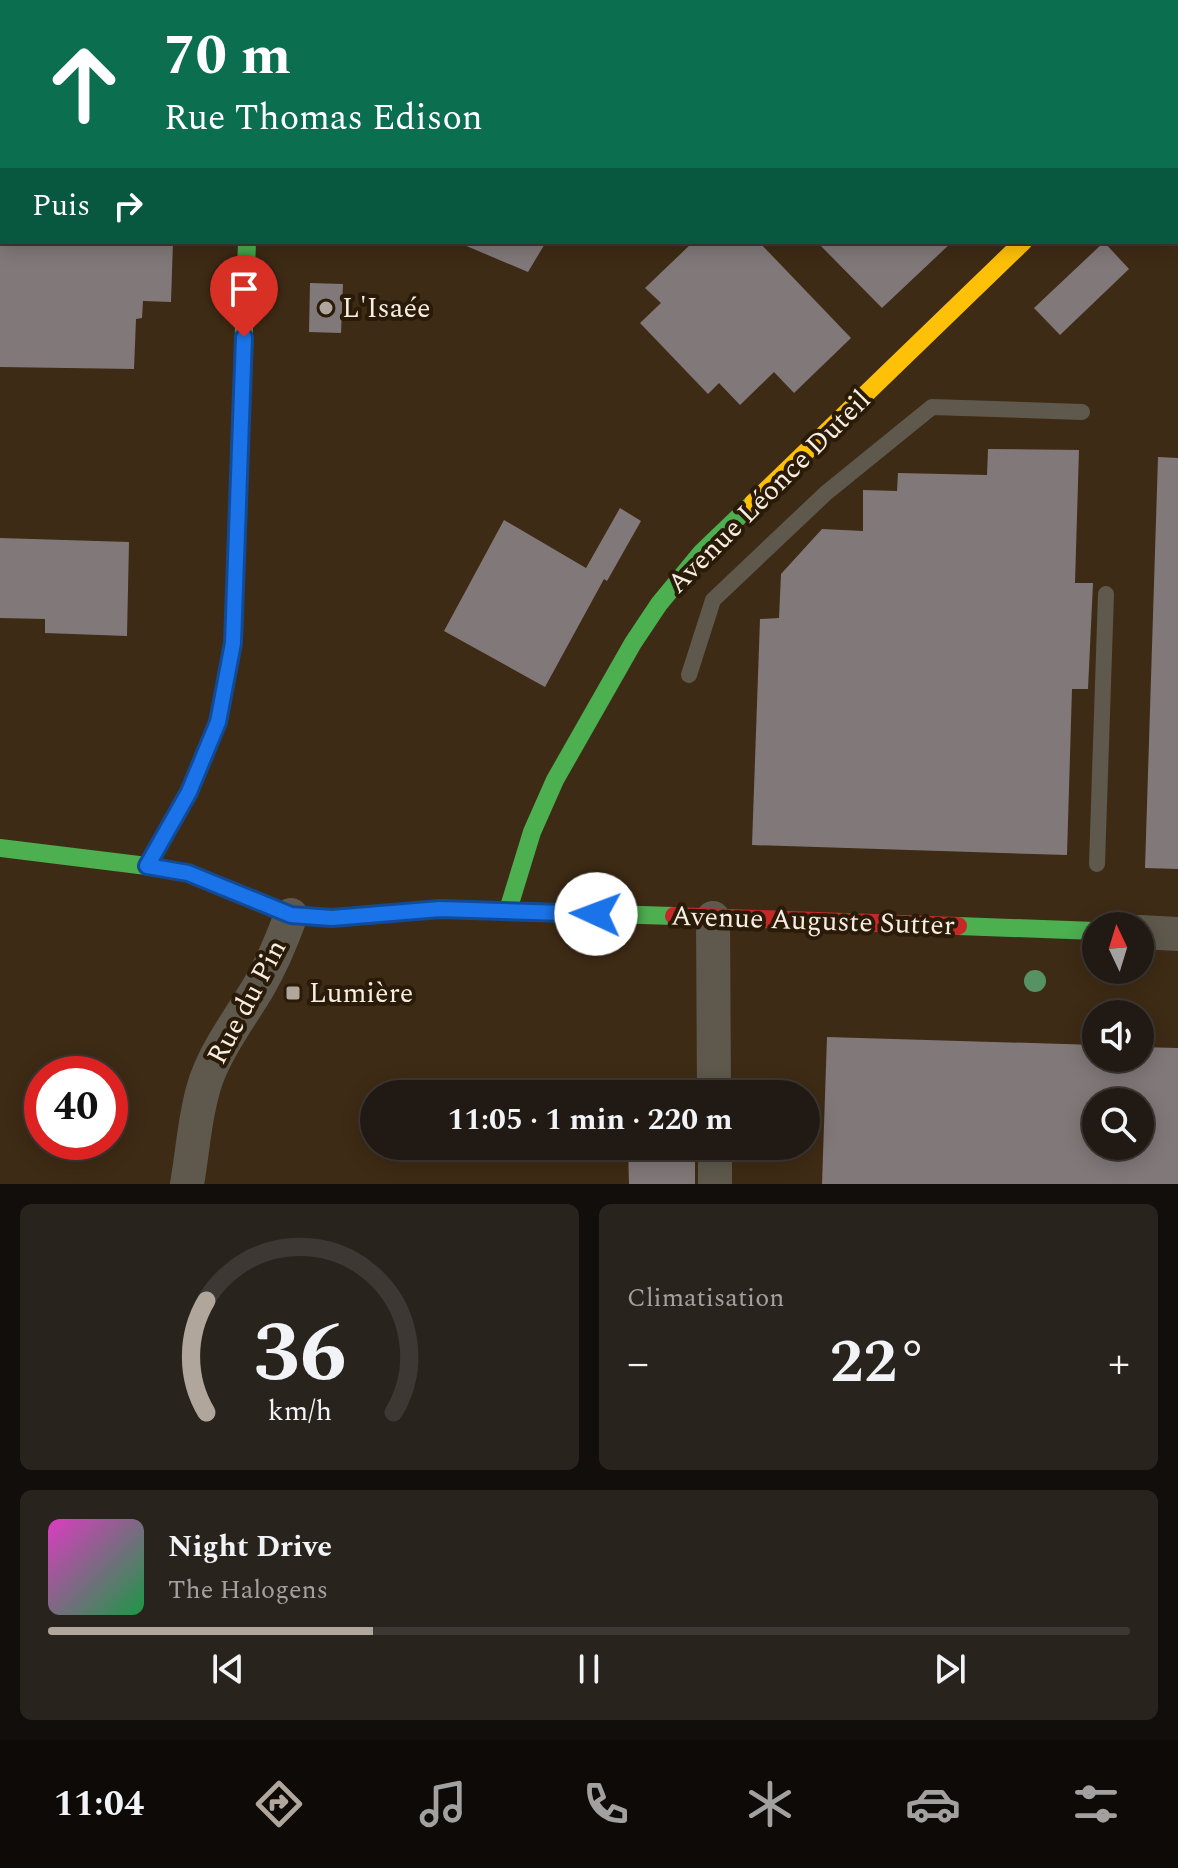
<!DOCTYPE html>
<html lang="fr">
<head>
<meta charset="utf-8">
<style>
  body { margin:0; font-family:Spectral,serif; background:#29231d; color:#f1f3f6; height:100vh; display:flex; flex-direction:column; font-size:30px; white-space:nowrap }
  * { box-sizing:border-box; margin:0 }
  p { font-size:26px; color:#a2a1a0 }
  .icon { flex:none; width:44px; height:44px; fill:none; stroke:currentColor; stroke-width:2; stroke-linecap:round; stroke-linejoin:round }
  .map { position:relative; height:1184px; overflow:hidden }
  .details { display:flex; flex-direction:column; gap:20px; padding:20px; background:#120e0b; flex:1 }
  .details>* { flex:none }
  .guide { position:absolute; left:0px; top:0px; width:1178px; height:244px; box-shadow:0 4px 20px #0003,0 0 0 2px #3e3834; background:#0b6e4f; color:#fff; overflow:hidden }
  .needle { width:52px; rotate:356deg }
  .fabs { position:absolute; left:1082px; top:912px; display:grid; gap:16px }
  .fabs a { display:grid; place-items:center; width:72px; height:72px; border-radius:50%; background:#211a14; box-shadow:0 4px 20px #0003,0 0 0 2px #3e3834; font-size:40px }
  .speed { position:absolute; left:24px; top:1056px; display:flex; gap:16px; font-size:40px; font-weight:700; text-align:center }
  .speed>* { display:grid; place-content:center; width:104px; height:104px; border-radius:50%; background:#211a14; box-shadow:0 4px 20px #0003,0 0 0 2px #3e3834; line-height:1 }
  .speed .limit { border:12px solid #d22; background:#fff; color:#111 }
  .pin { position:absolute; display:grid; place-items:center; width:68px; height:68px; color:#fff; margin:-82px -34px; border-radius:50% 50% 50% 0; rotate:-45deg; box-shadow:0 0 8px #0007 }
  .pin .icon { rotate:45deg }
  .me { position:absolute; width:88px; margin:-44px; rotate:272deg; stroke-linejoin:round; filter:drop-shadow(0 0 6px #0008) }
  .turn { display:flex; align-items:center; gap:28px; height:168px; padding:0 32px; font-size:36px }
  .turn .icon { width:104px; height:104px; stroke-width:2.5 }
  .turn b { display:block; font-size:56px; line-height:68px }
  .then { display:flex; align-items:center; height:76px; padding:0 32px; background:#0003; gap:16px; font-size:30px }
  .big { font-size:60px; font-weight:700; line-height:1.1 }
  .details .widget { flex:1; display:flex; flex-direction:column; justify-content:center; gap:12px; min-width:0; padding:0 28px; border-radius:12px; background:#29231d }
  .details .dial { align-items:center; gap:0 }
  .dial svg { height:208px; overflow:visible; fill:none; stroke:#3e3834; stroke-width:7; stroke-linecap:round; text-anchor:middle }
  .dial text { fill:#f1f3f6; stroke:none }
  .song { display:flex; align-items:center; gap:24px }
  .cover { width:96px; height:96px; border-radius:12px; background:linear-gradient(135deg,hsl(310 70% 55%),hsl(140 70% 35%)) }
  .played { height:8px; border-radius:4px; background:linear-gradient(90deg,#b1a69c 30%,#3e3834 30%) }
  .keys { display:flex; justify-content:space-around; direction:ltr }
  .heat { display:flex; justify-content:space-between; align-items:center; font-size:44px; direction:ltr }
  .details .tiles { flex:1; display:grid; gap:20px; grid-template-columns:1fr 1fr }
  .widget:last-child { grid-column:span 2 }
  .trip { position:absolute; left:360px; top:1080px; width:460px; height:80px; border-radius:40px; background:#211a14; box-shadow:0 4px 20px #0003,0 0 0 2px #3e3834; font-weight:700; line-height:80px; text-align:center }
  .tabs { display:flex; height:128px; justify-content:space-around; align-items:center; background:#0d0a08; color:#a2a1a0 }
  .tabs .icon { width:56px; height:56px }
  .tabs .on { color:#b1a69c }
  .tabs b { font-size:36px; color:#f1f3f6 }
  .map>svg:first-child { display:block }
  .built { fill:#3e2b15; fill-rule:evenodd }
  .building { fill:#807879; fill-rule:evenodd }
  .lines { fill:none; stroke-linecap:round; stroke-linejoin:round }
  .lane { stroke:#5e594c; stroke-width:16 }
  .street { stroke:#5e594c; stroke-width:34 }
  .fast { stroke:#4caf50; stroke-width:18 }
  .slow { stroke:#ffc107; stroke-width:18 }
  .jam { stroke:#c62828; stroke-width:18 }
  .tree { fill:#569263 }
  .route-casing { stroke:#114b97; stroke-width:20 }
  .route { stroke:#1a73e8; stroke-width:14 }
  .poi-dot { fill:#b1a69c; stroke:#2a1b09; stroke-width:3 }
  .labels { text-anchor:middle; dominant-baseline:central; stroke-width:8; stroke-linejoin:round; paint-order:stroke }
  .poi-label { font-size:28px; fill:#f8ede2; stroke:#2a1b09; text-anchor:start }
  .street-label { font-size:28px; fill:#f8ede2; stroke:#2a1b09 }
</style>
</head>
<body>
<div class="map">
<svg width="1178" height="1184" viewBox="0 0 1178 1184">
  <rect width="100%" height="100%" fill="#2c231a"/>
  <path class="built" d="M0,0h1178v1184h-1178zM2,2h1174v240h-1174zM1096,926h44v44h-44zM1096,1014h44v44h-44zM42,1074h68v68h-68zM374,1094h432v52h-432zM1096,1102h44v44h-44z"/>
  <path class="building" d="M112,242h61l-2,60 -28,-1 -1,17 -6,1 -2,50 -134,-2v-124l112,3z
    M457,242h89l-18,30z
    M693,242h66l92,96 -57,55 -20,-21 -34,33 -21,-22 -11,11 -68,-71 21,-20 -16,-15z
    M817,242h135l-70,66z
    M1104,242l25,27 -69,66 -26,-27z
    M310,283l33,1 -2,49 -32,-1z
    M988,449l91,1 -4,133h18l-5,106h-16l-5,166 -315,-10 8,-226 19,-1 2,-44 41,-45 41,2v-41l34,1 1,-18 89,2z
    M1158,457l20,1v411l-33,-1z
    M620,508l21,13 -34,60 -3,-2 -59,108 -101,-56 60,-111 82,48z
    M0,538l129,4 -2,94 -82,-3v-14l-45,-1z
    M827,1037l269,8v13h44v-11l38,1v136h-356zM1096,1102h44v44h-44z
    M628,1146h67v38h-66z"/>
  <g class="lines">
    <path class="lane" d="M689,675l24,-75 113,-107 106,-86 150,5
      M1097,864l9,-270"/>
    <path class="street" d="M254,2l1,-2
      M1176,98l2,-2
      M713,918l1,176
      M1140,932l38,2
      M715,1146v38
      M187,1184c6,-34 8,-71 19,-104 12,-33 34,-62 52,-92 14,-24 24,-48 33,-73"/>
    <path class="fast" d="M0,848l147,18 41,7 103,42 41,3 108,-9 234,7
      M147,866l42,-74 29,-70 15,-79 14,-401
      M508,910l24,-78 23,-52 78,-137 26,-39 42,-51 52,-50
      M958,926l138,5"/>
    <path class="slow" d="M753,503l270,-261"/>
    <path class="jam" d="M674,916l284,10"/>
  </g>
  <circle class="tree" cx="1035" cy="981" r="11"/>
  <g class="lines">
    <defs>
      <path id="route" d="M244,337l-11,306 -15,79 -29,70 -42,74 41,7 103,42 41,3 108,-9 156,5"/>
    </defs>
    <use href="#route" class="route-casing"/>
    <use href="#route" class="route"/>
  </g>
  <g class="poi-dot">
    <circle cx="326" cy="308" r="8"/>
    <rect x="285" y="985" width="16" height="16" rx="4"/>
  </g>
  <g class="labels">
    <g class="poi-label">
      <text x="342" y="308">L'Isaée</text>
      <text x="309" y="993">Lumière</text>
    </g>
    <g class="street-label">
      <text transform="translate(769 492) rotate(-45)">Avenue Léonce Duteil</text>
      <text transform="translate(813 921) rotate(2)">Avenue Auguste Sutter</text>
      <text transform="translate(247 1002) rotate(-62)">Rue du Pin</text>
    </g>
  </g>
</svg>
<div class="fabs">
<a><svg class="needle" viewBox="-14 -14 28 28"><path d="M0-13l5 13h-10z" fill="#e53935"/><path d="M0 13l5-13h-10z" fill="#a2a1a0"/></svg></a>
<a><svg class="icon" aria-label="sound" viewBox="0 0 24 24"><path d="M4 9h4l5-4v14l-5-4H4zM17 9q2 3 0 6"/></svg></a>
<a><svg class="icon" aria-label="search" viewBox="0 0 24 24"><circle cx="10" cy="10" r="6"/><path d="M15 15l6 6"/></svg></a>
</div>
<div class="speed"><div class="limit">40</div></div>
<div class="pin" style="left:244px;top:337px;background:#d93025"><svg class="icon" aria-label="arrive" viewBox="0 0 24 24"><path d="M6 21V4h12l-3 4 3 4H6"/></svg></div>
<svg class="me" style="left:596px;top:914px" viewBox="-20 -20 40 40"><circle r="19" fill="#fff"/><path d="M0-13L10 11 0 6-10 11z" fill="#1a73e8"/></svg>
<div class="trip">11:05 · 1 min · 220 m</div>
<div class="guide">
<div class="turn"><svg class="icon" aria-label="ahead" viewBox="0 0 24 24"><path d="M12 20V5M6 11l6-6 6 6"/></svg><div><b>70 m</b>Rue Thomas Edison</div></div>
<div class="then">Puis<svg class="icon" aria-label="right" viewBox="0 0 24 24"><path d="M7 20v-9h11M14 6l5 5-5 5"/></svg></div>
</div>
</div>
<section class="details">
<div class="tiles">
<div class="widget dial"><svg viewBox="0 0 100 80">
<path d="M14 69A42 42 0 1 1 86 69"/>
<path d="M14 69A42 42 0 0 1 14 26" stroke="#b1a69c"/>
<text x="50" y="56" font-size="32" font-weight="700">36</text>
<text x="50" y="72" font-size="11">km/h</text>
</svg></div>
<div class="widget"><p>Climatisation</p>
<div class="heat"><a>−</a><b class="big">22°</b><a>+</a></div>
</div>
<div class="widget">
<div class="song"><i class="cover"></i><div><b>Night Drive</b><p>The Halogens</p></div></div>
<div class="played"></div>
<div class="keys"><svg class="icon" aria-label="previous" viewBox="0 0 24 24"><path d="M18 5L8 12l10 7zM5 5v14"/></svg><svg class="icon" aria-label="pause" viewBox="0 0 24 24"><path d="M8 5v14M16 5v14"/></svg><svg class="icon" aria-label="next" viewBox="0 0 24 24"><path d="M6 5l10 7-10 7zM19 5v14"/></svg></div>
</div>
</div>
</section>
<nav class="tabs">
<b>11:04</b>
<svg class="icon on" aria-label="directions" viewBox="0 0 24 24"><path d="M12 3l9 9-9 9-9-9zM9 14v-3h6M13 9l2 2-2 2"/></svg>
<svg class="icon" aria-label="music" viewBox="0 0 24 24"><path d="M9 18V5l10-2v13"/><circle cx="6" cy="18" r="3"/><circle cx="16" cy="16" r="3"/></svg>
<svg class="icon" aria-label="phone" viewBox="0 0 24 24"><path d="M5 4h4l2 5-3 2q2 4 5 5l2-3 5 2v4C11 20 4 13 5 4z"/></svg>
<svg class="icon" aria-label="climate" viewBox="0 0 24 24"><path d="M12 3v18M4 7l16 10M4 17L20 7"/></svg>
<svg class="icon" aria-label="car" viewBox="0 0 24 24"><path d="M5 17H2v-5l4-1 3-4h7l3 4 3 1v5h-3M9 17h6M6 11h13"/><circle cx="7" cy="17" r="2"/><circle cx="17" cy="17" r="2"/></svg>
<svg class="icon" aria-label="filters" viewBox="0 0 24 24"><path d="M4 7h16M4 17h16"/><circle cx="9" cy="7" r="2"/><circle cx="15" cy="17" r="2"/></svg>
</nav>
</body>
</html>
